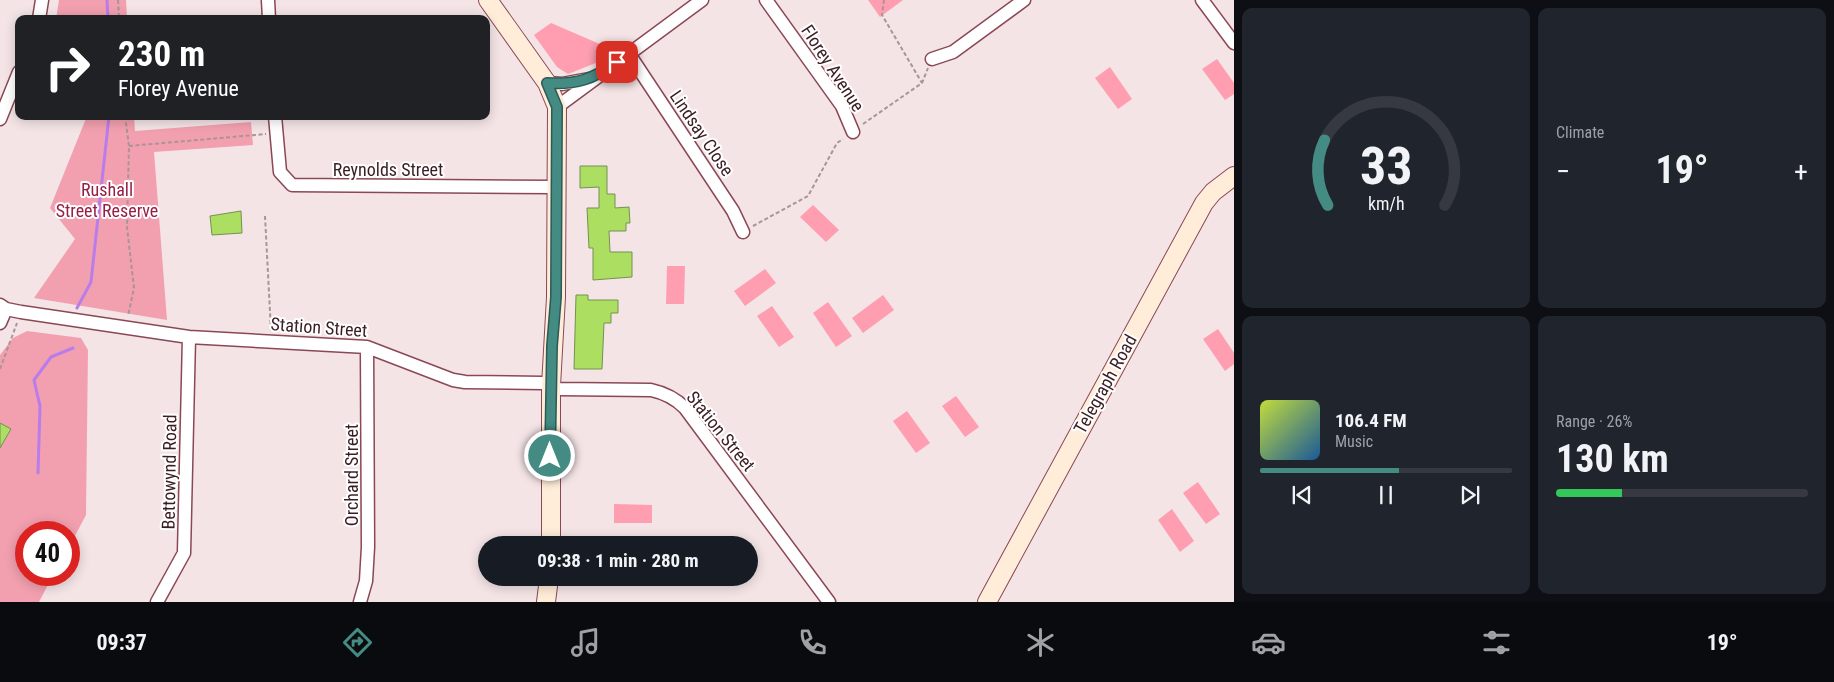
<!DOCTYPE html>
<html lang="en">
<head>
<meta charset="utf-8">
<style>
  body { margin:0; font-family:"Roboto Condensed",sans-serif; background:#20242c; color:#f1f3f6; height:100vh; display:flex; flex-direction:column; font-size:19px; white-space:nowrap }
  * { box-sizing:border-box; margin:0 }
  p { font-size:16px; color:#9ea1a6 }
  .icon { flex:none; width:28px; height:28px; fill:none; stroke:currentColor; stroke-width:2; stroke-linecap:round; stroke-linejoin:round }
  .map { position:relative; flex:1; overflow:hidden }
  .drawer { display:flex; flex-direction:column; gap:8px; padding:8px; background:#0d0f14; width:600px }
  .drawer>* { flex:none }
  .top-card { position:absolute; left:15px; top:15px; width:475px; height:105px; border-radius:10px; box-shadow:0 2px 12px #0003; background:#202124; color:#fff; overflow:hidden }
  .speed { position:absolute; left:15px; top:521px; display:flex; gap:10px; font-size:25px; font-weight:700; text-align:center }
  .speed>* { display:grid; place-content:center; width:65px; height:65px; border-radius:50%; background:#171b24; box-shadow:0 2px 12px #0003; line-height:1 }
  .speed .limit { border:8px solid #d22; background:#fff; color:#111 }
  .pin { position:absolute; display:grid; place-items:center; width:42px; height:42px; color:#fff; margin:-21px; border-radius:10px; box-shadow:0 2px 8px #0006 }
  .me { position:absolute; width:55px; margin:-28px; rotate:0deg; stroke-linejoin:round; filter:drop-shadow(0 0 4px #0008) }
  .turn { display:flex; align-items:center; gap:18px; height:105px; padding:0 20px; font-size:22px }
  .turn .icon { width:65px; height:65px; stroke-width:2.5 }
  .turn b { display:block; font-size:35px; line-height:42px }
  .big { font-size:38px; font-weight:700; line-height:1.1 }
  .drawer .widget { flex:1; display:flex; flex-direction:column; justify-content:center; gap:8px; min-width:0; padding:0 18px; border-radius:10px; background:#20242c }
  .drawer .dial { align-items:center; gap:0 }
  .dial svg { height:130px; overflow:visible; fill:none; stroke:#363941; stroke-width:7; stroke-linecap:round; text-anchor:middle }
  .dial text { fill:#f1f3f6; stroke:none }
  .song { display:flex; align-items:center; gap:15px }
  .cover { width:60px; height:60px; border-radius:8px; background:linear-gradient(135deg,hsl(70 70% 55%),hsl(210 70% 35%)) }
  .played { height:5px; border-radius:2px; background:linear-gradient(90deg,#448b84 55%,#363941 55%) }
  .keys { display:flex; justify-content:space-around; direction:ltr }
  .heat { display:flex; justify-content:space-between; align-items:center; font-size:28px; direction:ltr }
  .charge { height:8px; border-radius:4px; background:linear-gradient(90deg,#34c759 26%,#363941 0) }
  .drawer .tiles { flex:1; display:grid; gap:8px; grid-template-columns:repeat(2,1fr) }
  .trip { position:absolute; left:478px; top:536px; width:280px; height:50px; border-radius:25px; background:#171b24; box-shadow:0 2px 12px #0003; font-weight:700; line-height:50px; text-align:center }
  .tab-bar { display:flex; height:80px; justify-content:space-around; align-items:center; background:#090b0e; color:#9ea1a6 }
  .tab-bar .icon { width:35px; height:35px }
  .tab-bar .active { color:#448b84 }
  .tab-bar b { font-size:22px; color:#f1f3f6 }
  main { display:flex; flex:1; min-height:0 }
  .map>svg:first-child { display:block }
  .green { fill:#fe9eb0 }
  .forest { fill:#f2a0af }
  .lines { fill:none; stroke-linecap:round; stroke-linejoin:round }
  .stream { stroke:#b97dea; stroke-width:3 }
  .building { fill:#acdf61; stroke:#759053 }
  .street-casing { stroke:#8a4855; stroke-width:15 }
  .secondary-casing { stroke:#8a4855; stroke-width:20 }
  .path { stroke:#a99497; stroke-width:2; stroke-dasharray:4 2.5; stroke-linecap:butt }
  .street { stroke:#fff; stroke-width:12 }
  .secondary { stroke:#ffedd9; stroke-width:18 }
  .route-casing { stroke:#2c5a56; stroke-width:12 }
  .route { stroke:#448b84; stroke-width:9 }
  .labels { text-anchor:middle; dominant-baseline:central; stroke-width:4; stroke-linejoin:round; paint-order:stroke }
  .street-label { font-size:18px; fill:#3a1d23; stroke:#fff }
  .park-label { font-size:18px; fill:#961e44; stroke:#fff }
</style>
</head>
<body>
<main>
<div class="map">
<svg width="1234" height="602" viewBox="0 0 1234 602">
  <rect width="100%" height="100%" fill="#f4e4e6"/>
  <path class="green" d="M868,0h35l-23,17z
    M551,23l65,28 -15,10 -33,13 -11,-7 -23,-32z
    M1217,59l17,24v11l-9,6 -23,-31z
    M1110,67l22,32 -14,10 -23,-31z
    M813,205l26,25 -13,12 -26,-25z
    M667,266h18l-1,38h-18z
    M765,269l11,14 -31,23 -11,-15z
    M883,295l11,15 -31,23 -11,-15z
    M828,302l24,34 -16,11 -23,-34z
    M772,306l22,31 -15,10 -22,-31z
    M1218,329l16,24v11l-9,7 -22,-32z
    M956,396l23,31 -14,10 -23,-31z
    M907,411l23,32 -14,10 -23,-32z
    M1198,482l22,32 -14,10 -23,-31z
    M614,504l38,1v18h-38z
    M1172,509l22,32 -14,11 -22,-32z"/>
  <path class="forest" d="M59,0h67l1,19h-71z
    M87,116h47l1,15 116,-9 2,23 -99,7 13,168 -133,-22 41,-59 -25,-31z
    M27,331l54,7 7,12 -2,165 -17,32v-15h-43v43h27l-14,27h-39v-247l13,-17z"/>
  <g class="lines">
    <path class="stream" d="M107,0l1,19
      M77,308l14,-26 18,-166
      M38,473l2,-67 -6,-26 17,-23 22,-9"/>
  </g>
  <path class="building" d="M580,166h27v28h8v14l14,-1 1,16h-4v8h-17l1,21h22v25l-39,3v-32h-4l-2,-40h12v-21l-19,1z
    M241,211l1,22 -30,2 -2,-19z
    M576,295h12v5h30v13h-7v10h-7l-2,46h-28z
    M0,423l11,6 -11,19z"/>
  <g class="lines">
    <defs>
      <path id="street" d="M268,0l1,19
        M766,0l76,106 11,26
        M1202,0l32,43
        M39,19l3,-19
        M629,54l104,157 10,21
        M932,59l21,-7 71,-52
        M547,83l15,1 27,-5
        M557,107l145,-107
        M275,116l5,56 12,13 265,2
        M0,119l19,-47
        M0,305l6,4 15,3 168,25 178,10 86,33 12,2 78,1 16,6 92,1c14,3 24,8 34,18l144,194
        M0,323l6,-14
        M157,602l27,-49 5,-216
        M360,602l6,-21 2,-34 -1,-200"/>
      <path id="secondary" d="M488,0l59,83 10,24 -1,190 -5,89v159
        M546,602l3,-24
        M987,602l217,-399 9,-11 21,-16"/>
    </defs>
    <use href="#street" class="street-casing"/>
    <use href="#secondary" class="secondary-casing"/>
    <path class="path" d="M118,0l1,19
      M884,0l-2,15 40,68
      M125,116l4,30 -2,81 7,61 -6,28
      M863,124l59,-41 6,-15
      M129,146l137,-12
      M265,216l6,115
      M753,226l55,-30 29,-53 6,-4
      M0,369l17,-46"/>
    <use href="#street" class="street"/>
    <use href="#secondary" class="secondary"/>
  </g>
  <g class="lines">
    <defs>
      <path id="route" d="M550,456l2,-110 4,-49 1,-190 -10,-24c30,2 46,-4 70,-21"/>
    </defs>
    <use href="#route" class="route-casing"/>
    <use href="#route" class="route"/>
  </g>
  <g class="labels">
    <g class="street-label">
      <text transform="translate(833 68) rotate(57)">Florey Avenue</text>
      <text transform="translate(702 133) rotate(56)">Lindsay Close</text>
      <text x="388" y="169">Reynolds Street</text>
      <text transform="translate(319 327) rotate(4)">Station Street</text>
      <text transform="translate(1105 384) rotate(-61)">Telegraph Road</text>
      <text transform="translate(721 431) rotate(51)">Station Street</text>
      <text transform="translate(169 472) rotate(-89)">Bettowynd Road</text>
      <text transform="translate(351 475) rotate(-90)">Orchard Street</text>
    </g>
    <g class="park-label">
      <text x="107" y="189">Rushall<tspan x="107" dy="21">Street Reserve</tspan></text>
    </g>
  </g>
</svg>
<div class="speed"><div class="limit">40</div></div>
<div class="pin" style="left:617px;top:62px;background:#d93025"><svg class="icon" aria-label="arrive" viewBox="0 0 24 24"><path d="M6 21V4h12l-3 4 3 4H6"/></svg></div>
<svg class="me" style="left:550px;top:456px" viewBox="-20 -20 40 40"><circle r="17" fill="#448b84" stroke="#fff" stroke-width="3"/><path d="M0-11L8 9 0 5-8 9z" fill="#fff"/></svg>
<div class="trip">09:38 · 1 min · 280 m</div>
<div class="top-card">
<div class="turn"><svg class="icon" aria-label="right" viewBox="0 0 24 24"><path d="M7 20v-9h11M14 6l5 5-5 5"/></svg><div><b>230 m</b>Florey Avenue</div></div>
</div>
</div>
<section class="drawer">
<div class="tiles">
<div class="widget dial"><svg viewBox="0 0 100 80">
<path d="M14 69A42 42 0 1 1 86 69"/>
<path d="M14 69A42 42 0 0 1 12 29" stroke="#448b84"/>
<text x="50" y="56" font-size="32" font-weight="700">33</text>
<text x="50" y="72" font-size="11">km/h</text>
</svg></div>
<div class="widget"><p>Climate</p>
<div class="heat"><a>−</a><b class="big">19°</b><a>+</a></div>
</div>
<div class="widget">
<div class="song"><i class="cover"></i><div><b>106.4 FM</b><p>Music</p></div></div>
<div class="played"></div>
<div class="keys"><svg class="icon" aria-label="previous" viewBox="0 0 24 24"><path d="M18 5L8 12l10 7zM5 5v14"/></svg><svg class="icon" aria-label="pause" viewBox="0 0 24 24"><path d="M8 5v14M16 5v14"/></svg><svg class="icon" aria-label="next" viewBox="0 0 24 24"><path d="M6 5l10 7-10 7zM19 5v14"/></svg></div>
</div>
<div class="widget"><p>Range · 26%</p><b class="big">130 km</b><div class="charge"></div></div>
</div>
</section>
</main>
<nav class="tab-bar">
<b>09:37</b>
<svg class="icon active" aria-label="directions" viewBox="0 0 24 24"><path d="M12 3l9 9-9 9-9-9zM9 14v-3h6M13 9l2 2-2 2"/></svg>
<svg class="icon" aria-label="music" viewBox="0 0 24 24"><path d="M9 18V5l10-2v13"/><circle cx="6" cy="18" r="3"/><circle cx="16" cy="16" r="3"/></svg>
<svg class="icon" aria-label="phone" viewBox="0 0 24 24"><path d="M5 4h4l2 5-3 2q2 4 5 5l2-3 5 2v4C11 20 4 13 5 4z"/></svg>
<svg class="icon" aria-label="climate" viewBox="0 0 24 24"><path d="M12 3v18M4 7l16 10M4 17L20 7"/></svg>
<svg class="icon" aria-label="car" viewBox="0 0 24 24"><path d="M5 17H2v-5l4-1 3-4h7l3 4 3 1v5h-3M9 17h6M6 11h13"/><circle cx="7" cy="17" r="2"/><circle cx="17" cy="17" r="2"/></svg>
<svg class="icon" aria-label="filters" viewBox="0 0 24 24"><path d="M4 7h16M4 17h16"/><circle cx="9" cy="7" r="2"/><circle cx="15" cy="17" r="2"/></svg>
<b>19°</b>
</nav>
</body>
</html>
